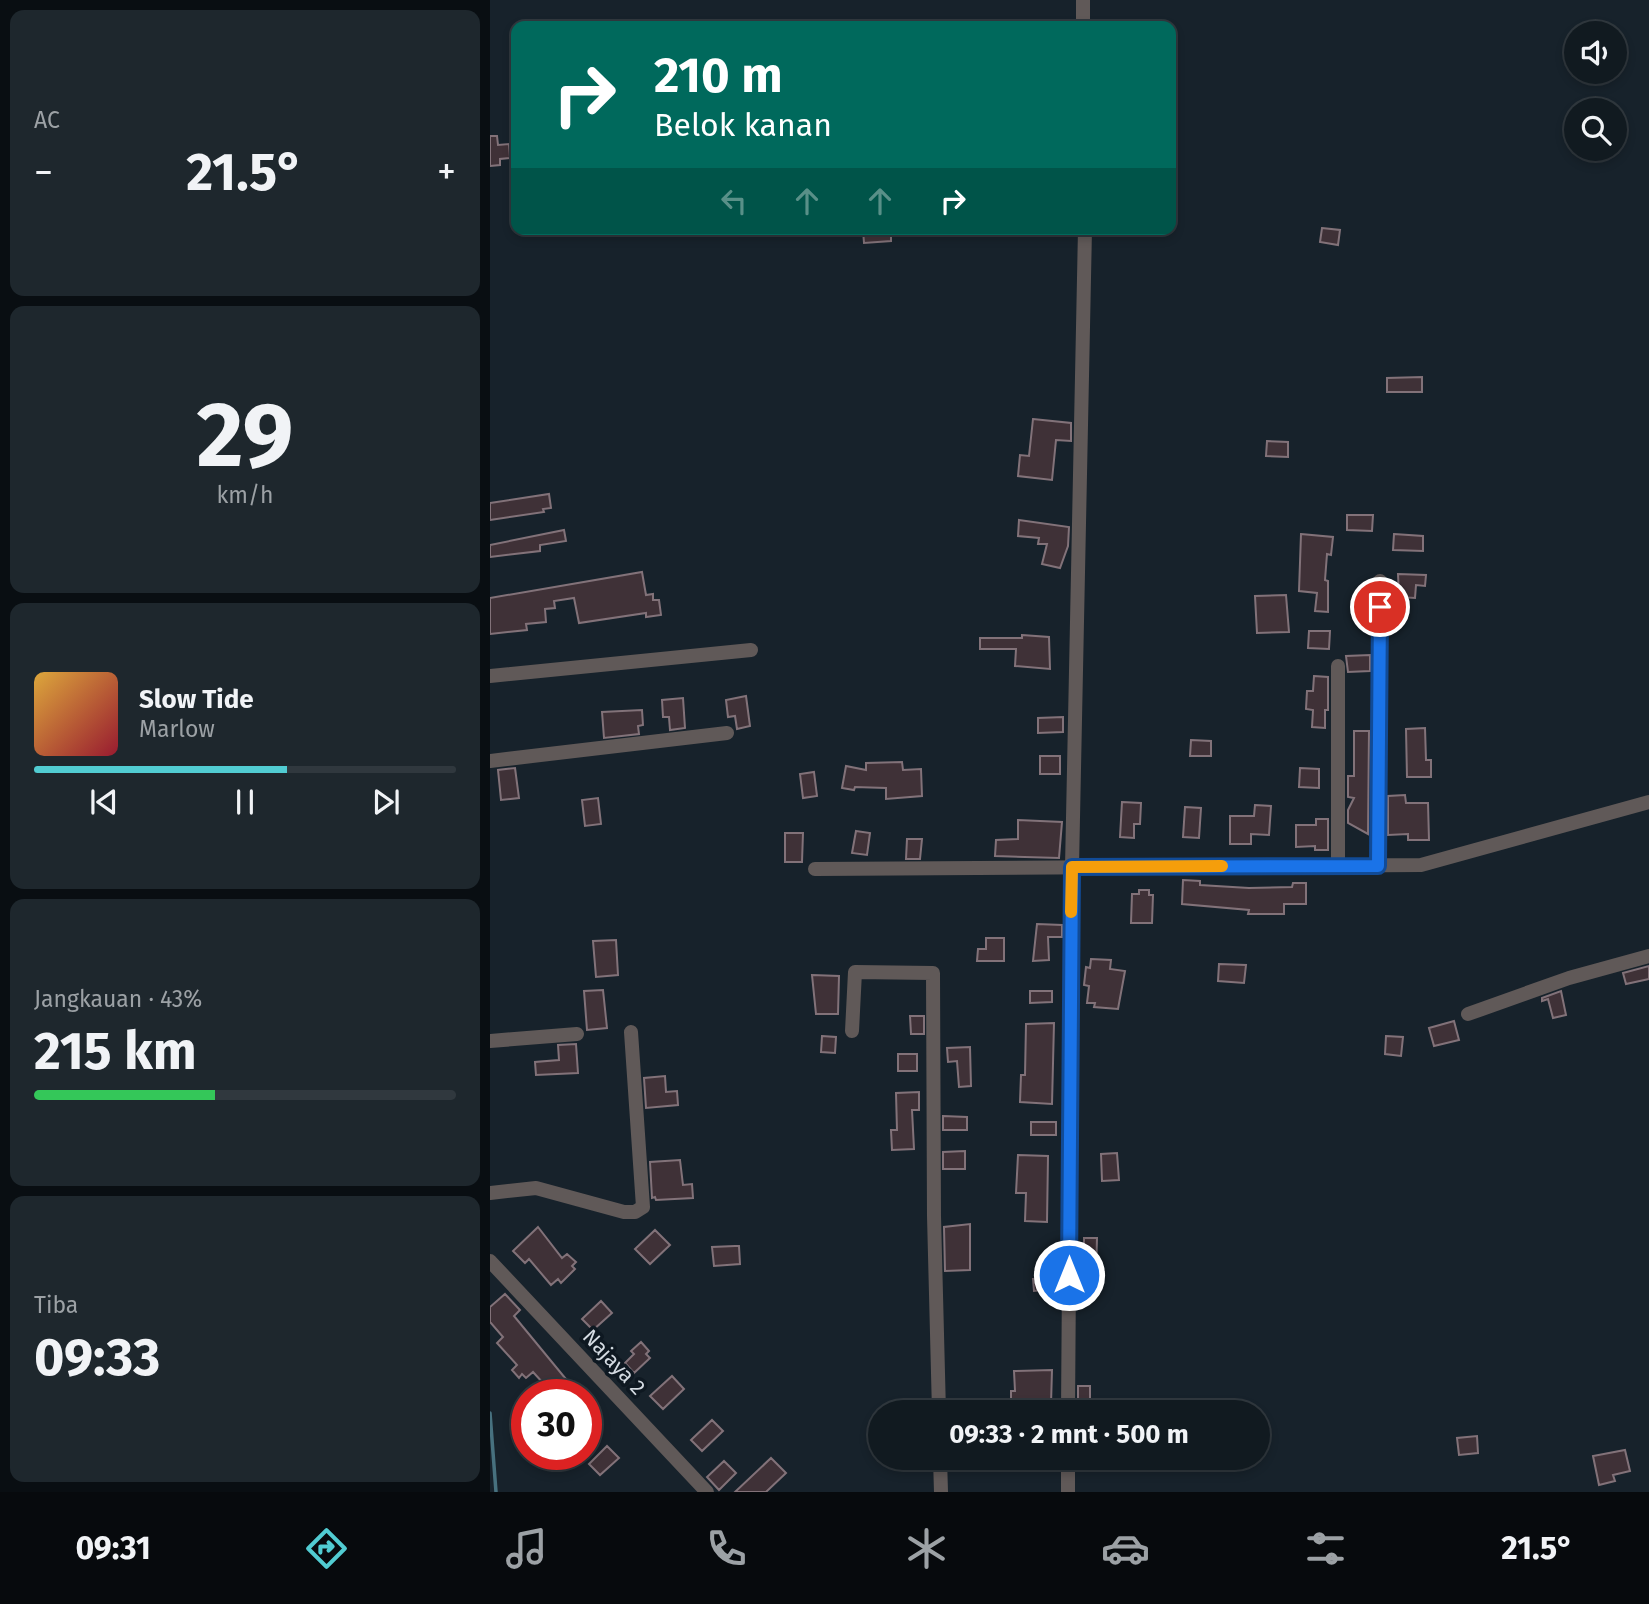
<!DOCTYPE html>
<html lang="id">
<head>
<meta charset="utf-8">
<style>
  body { margin:0; font-family:"Fira Sans",sans-serif; background:#1e272d; color:#f1f3f6; height:100vh; display:flex; flex-direction:column; font-size:26px; white-space:nowrap }
  * { box-sizing:border-box; margin:0 }
  p { font-size:23px; color:#9ca1a5 }
  .icon { flex:none; width:38px; height:38px; fill:none; stroke:currentColor; stroke-width:2; stroke-linecap:round; stroke-linejoin:round }
  .map { position:relative; flex:1; overflow:hidden }
  .panel { display:flex; flex-direction:column; gap:10px; padding:10px; background:#090e12; width:490px }
  .panel>* { flex:none }
  .banner { position:absolute; left:21px; top:21px; width:665px; height:214px; border-radius:14px; box-shadow:0 4px 10px #0003,0 0 0 2px #30383e; background:#00695c; color:#fff; overflow:hidden }
  .fabs { position:absolute; left:1074px; top:21px; display:grid; gap:14px }
  .fabs a { display:grid; place-items:center; width:63px; height:63px; border-radius:50%; background:#111a20; box-shadow:0 4px 10px #0003,0 0 0 2px #30383e; font-size:35px }
  .speed { position:absolute; left:21px; top:1379px; display:flex; gap:14px; font-size:35px; font-weight:700; text-align:center }
  .speed>* { display:grid; place-content:center; width:91px; height:91px; border-radius:50%; background:#111a20; box-shadow:0 4px 10px #0003,0 0 0 2px #30383e; line-height:1 }
  .speed .limit { border:10px solid #d22; background:#fff; color:#111 }
  .pin { position:absolute; display:grid; place-items:center; width:60px; height:60px; color:#fff; margin:-30px; border:4px solid #fff; border-radius:50%; box-shadow:0 2px 7px #0007 }
  .me { position:absolute; width:77px; margin:-38px; rotate:0deg; stroke-linejoin:round; filter:drop-shadow(0 0 5px #0008) }
  .turn { display:flex; align-items:center; gap:24px; height:147px; padding:0 28px; font-size:32px }
  .turn .icon { width:91px; height:91px; stroke-width:2.5 }
  .turn b { display:block; font-size:49px; line-height:60px }
  .lanes { display:flex; align-items:center; height:66px; padding:0 28px; background:#0003; justify-content:center; gap:35px; direction:ltr }
  .lanes .off { opacity:.35 }
  .big { font-size:52px; font-weight:700; line-height:1.1 }
  .panel .widget { flex:1; display:flex; flex-direction:column; justify-content:center; gap:10px; min-width:0; padding:0 24px; border-radius:14px; background:#1e272d }
  .panel .dial { align-items:center; gap:0 }
  .dial b { font-size:91px; line-height:1 }
  .song { display:flex; align-items:center; gap:21px }
  .cover { width:84px; height:84px; border-radius:10px; background:linear-gradient(135deg,hsl(40 70% 55%),hsl(350 70% 35%)) }
  .played { height:7px; border-radius:4px; background:linear-gradient(90deg,#51ccd2 60%,#30383e 60%) }
  .keys { display:flex; justify-content:space-around; direction:ltr }
  .heat { display:flex; justify-content:space-between; align-items:center; font-size:38px; direction:ltr }
  .charge { height:10px; border-radius:5px; background:linear-gradient(90deg,#34c759 43%,#30383e 0) }
  .trip { position:absolute; left:378px; top:1400px; width:402px; height:70px; border-radius:35px; background:#111a20; box-shadow:0 4px 10px #0003,0 0 0 2px #30383e; font-weight:700; line-height:70px; text-align:center }
  .tabs { display:flex; height:112px; justify-content:space-around; align-items:center; background:#070a0d; color:#9ca1a5 }
  .tabs .icon { width:49px; height:49px }
  .tabs .on { color:#51ccd2 }
  .tabs b { font-size:32px; color:#f1f3f6 }
  main { display:flex; flex:1; min-height:0 }
  .map>svg:first-child { display:block }
  .lines { fill:none; stroke-linecap:round; stroke-linejoin:round }
  .stream { stroke:#47717f; stroke-width:3.5 }
  .building { fill:#3f3137; stroke:#827279; stroke-width:2 }
  .minor { stroke:#605958; stroke-width:14 }
  .route-casing { stroke:#114b97; stroke-width:18 }
  .route { stroke:#1a73e8; stroke-width:12 }
  .slow { stroke:#f59e0b; stroke-width:12 }
  .labels { text-anchor:middle; dominant-baseline:central; stroke-width:7; stroke-linejoin:round; paint-order:stroke }
  .street-label { font-size:21px; fill:#d4dbe2; stroke:#0e1821 }
</style>
</head>
<body>
<main>
<section class="panel">
<div class="widget"><p>AC</p>
<div class="heat"><a>−</a><b class="big">21.5°</b><a>+</a></div>
</div>
<div class="widget dial"><b>29</b><p>km/h</p></div>
<div class="widget">
<div class="song"><i class="cover"></i><div><b>Slow Tide</b><p>Marlow</p></div></div>
<div class="played"></div>
<div class="keys"><svg class="icon" aria-label="previous" viewBox="0 0 24 24"><path d="M18 5L8 12l10 7zM5 5v14"/></svg><svg class="icon" aria-label="pause" viewBox="0 0 24 24"><path d="M8 5v14M16 5v14"/></svg><svg class="icon" aria-label="next" viewBox="0 0 24 24"><path d="M6 5l10 7-10 7zM19 5v14"/></svg></div>
</div>
<div class="widget"><p>Jangkauan · 43%</p><b class="big">215 km</b><div class="charge"></div></div>
<div class="widget"><p>Tiba</p><b class="big">09:33</b></div>
</section>
<div class="map">
<svg width="1159" height="1492" viewBox="0 0 1159 1492">
  <rect width="100%" height="100%" fill="#17222b"/>
  <g class="lines">
    <path class="stream" d="M0,1413l6,79"/>
  </g>
  <path class="building" d="M0,136h7l1,9 11,-1 1,14 -10,1v6l-10,1z
    M832,228l18,2 -2,15 -18,-3z
    M401,229v12l-27,2 -1,-13z
    M932,377v15h-35v-14z
    M543,419l38,4v18l-15,-1 -4,40 -34,-4 2,-21 9,1z
    M777,441l21,1v15l-22,-1z
    M59,494l2,14 -8,1 1,3 -54,8v-17z
    M857,515h26l-1,16 -25,-1z
    M529,520l50,7 -1,19 -8,22 -18,-4 5,-20h-9l1,-6 -21,-2z
    M74,530l2,11 -26,4v6l-50,6v-12z
    M811,534l32,3 -2,18 -4,-1 -2,26 3,1v31l-13,-1 2,-18 -18,-2z
    M904,534l29,2v15l-30,-1z
    M152,572l4,23 7,-1v6h6l2,15 -15,2v-4l-67,10 -5,-25 -20,3 1,7 -10,1 1,13 -20,2 1,6 -37,4v-36z
    M908,574l28,1 -1,11 -9,-1 -1,13 -16,-1z
    M796,595l3,37 -32,1 -2,-37z
    M819,631h21l-1,18 -21,-1z
    M532,635l27,2 1,32 -35,-3 1,-17h-36v-11h42z
    M880,655v16l-22,1 -2,-16z
    M824,676l14,1v33h-3v18l-13,-1 1,-17 -7,-1 1,-18h6z
    M256,696l4,30 -13,3 -2,-13 -7,1 -2,-17z
    M193,698l2,30 -15,2 -1,-13h-6l-1,-17z
    M152,710l1,15 -5,1 1,8 -35,4 -2,-26z
    M573,717v15l-25,1v-15z
    M935,728l1,32h5v17h-24l-1,-48z
    M864,731h15l-1,103 -20,-11v-13l6,-12 -6,-1v-21h6z
    M701,740l20,1v15h-21z
    M550,756h20v18h-20z
    M412,762l1,8 18,-1 1,27 -36,3v-11l-31,-1 -1,3 -12,-2 4,-22 20,4v-7z
    M25,768l4,30 -18,2 -3,-30z
    M810,768l19,1v19l-20,-1z
    M324,772l3,24 -14,2 -3,-24z
    M915,795l1,8h22l1,37h-21v-6l-20,1v-39z
    M108,798l3,26 -16,2 -3,-26z
    M632,802l19,1 -1,21h-6v14l-14,-1z
    M765,805l16,1 -2,29 -18,-1v10h-21v-28h24z
    M695,807l16,1 -2,30 -16,-1z
    M826,819h12v31h-13v-4l-19,1v-22h20z
    M528,820l44,2 -3,36 -64,-2 1,-16 22,-1z
    M366,831l14,2 -3,22 -15,-2z
    M295,833h18l-1,29h-17z
    M417,839h15l-2,20h-14z
    M693,880l17,1v4l49,3 43,-1 1,-4h13v21h-22v10h-36l1,-4 -67,-6z
    M649,890h10v5h4l-1,28h-21l1,-29h7z
    M547,924l25,1v12h-14l1,23 -16,1z
    M496,938h18v23h-27l1,-12h8z
    M126,940l2,35 -22,2 -3,-36z
    M601,959l20,1 -1,9 15,2 -7,38 -24,-2 1,-4h-8l2,-17 -5,-1 2,-18 4,1z
    M729,964l27,1 -2,18 -26,-2z
    M1159,966v13l-23,5 -3,-11z
    M322,975l27,1 -1,38h-22z
    M113,990l4,38 -20,2 -3,-39z
    M540,991h22v11l-22,1z
    M1071,991l5,24 -13,3 -5,-19 -6,2v-3z
    M420,1016h14v18h-13z
    M964,1021l5,19 -25,6 -5,-18z
    M564,1023l-2,81 -32,-2 1,-27h4l1,-51z
    M332,1036l14,1 -1,16 -14,-1z
    M896,1036l17,1 -2,19 -16,-2z
    M86,1044l2,29 -42,2 -1,-13 24,-2 -1,-15z
    M480,1047l1,39 -12,1 -2,-26 -9,1 -1,-14z
    M408,1054h19v17h-19z
    M175,1076l1,16 11,-1 1,14 -32,3 -2,-30z
    M429,1092v18h-7l2,39 -22,1 -1,-20h6l-1,-37z
    M453,1116l24,1v13h-24z
    M541,1122h25v13h-25z
    M475,1151v18h-22v-17z
    M627,1153l2,27 -17,1 -1,-27z
    M528,1155l30,1 -1,66 -22,-1 1,-28h-10z
    M190,1160l3,25 9,-1 1,14 -37,2 -1,-3 -3,1 -2,-36z
    M480,1224v46l-25,1 -1,-44z
    M48,1227l24,31 5,-4 9,8 -4,4 3,3 -14,14 -3,-4 -7,6 -22,-26 -4,4 -12,-12z
    M165,1230l15,15 -20,19 -15,-15z
    M594,1238h13l-1,38 -12,-1z
    M245,1246h4l1,18 -26,2 -2,-19z
    M564,1278l1,11 -21,2 -1,-12z
    M15,1294l15,16 -6,6 56,68 -12,11h-4l-21,-23 -7,6 -4,-4 -3,4 -7,-8 5,-5 -20,-22 6,-6 -13,-15v-15z
    M111,1301l11,12 -19,17 -11,-11z
    M151,1342l8,9 -3,3 4,4 -16,15 -9,-10 9,-9 -3,-3z
    M562,1370l-1,34 -40,2v-15h4l-1,-20z
    M182,1376l12,13 -21,20 -13,-13z
    M588,1386h12v26h-12z
    M222,1420l11,11 -21,20 -11,-11z
    M987,1436l1,17 -19,2 -2,-17z
    M117,1446l12,12 -19,17 -11,-11z
    M1135,1450l5,21 -17,4 2,6 -16,4 -6,-29z
    M281,1458l15,15 -20,19h-31z
    M234,1461l12,12 -17,17 -12,-13z"/>
  <g class="lines">
    <path class="minor" d="M593,0v26
      M0,676l261,-26
      M0,761l237,-28
      M848,866v-200
      M888,866l2,-285
      M325,869l606,-4 228,-63
      M978,1014l101,-36 80,-22
      M362,1031l3,-59 78,1 1,243 5,196
      M0,1041l87,-7
      M0,1193l46,-5 88,24h11l8,-5 -12,-175
      M0,1261l217,231
      M578,1412l4,-545 13,-638
      M450,1458l1,34
      M578,1492v-34"/>
  </g>
  <g class="lines">
    <defs>
      <path id="route" d="M579,1275l3,-408 306,-1 2,-259"/>
    </defs>
    <use href="#route" class="route-casing"/>
    <use href="#route" class="route"/>
    <path class="slow" d="M581,912l1,-45 150,-1"/>
  </g>
  <g class="labels">
    <g class="street-label">
      <text transform="translate(124 1362) rotate(47)">Najaya 2</text>
    </g>
  </g>
</svg>
<div class="fabs">
<a><svg class="icon" aria-label="sound" viewBox="0 0 24 24"><path d="M4 9h4l5-4v14l-5-4H4zM17 9q2 3 0 6"/></svg></a>
<a><svg class="icon" aria-label="search" viewBox="0 0 24 24"><circle cx="10" cy="10" r="6"/><path d="M15 15l6 6"/></svg></a>
</div>
<div class="speed"><div class="limit">30</div></div>
<div class="pin" style="left:890px;top:607px;background:#d93025"><svg class="icon" aria-label="arrive" viewBox="0 0 24 24"><path d="M6 21V4h12l-3 4 3 4H6"/></svg></div>
<svg class="me" style="left:579px;top:1275px" viewBox="-20 -20 40 40"><circle r="17" fill="#1a73e8" stroke="#fff" stroke-width="3"/><path d="M0-11L8 9 0 5-8 9z" fill="#fff"/></svg>
<div class="trip">09:33 · 2 mnt · 500 m</div>
<div class="banner">
<div class="turn"><svg class="icon" aria-label="right" viewBox="0 0 24 24"><path d="M7 20v-9h11M14 6l5 5-5 5"/></svg><div><b>210 m</b>Belok kanan</div></div>
<div class="lanes"><svg class="icon off" aria-label="left" viewBox="0 0 24 24"><path d="M17 20v-9H6M10 6l-5 5 5 5"/></svg><svg class="icon off" aria-label="ahead" viewBox="0 0 24 24"><path d="M12 20V5M6 11l6-6 6 6"/></svg><svg class="icon off" aria-label="ahead" viewBox="0 0 24 24"><path d="M12 20V5M6 11l6-6 6 6"/></svg><svg class="icon" aria-label="right" viewBox="0 0 24 24"><path d="M7 20v-9h11M14 6l5 5-5 5"/></svg></div>
</div>
</div>
</main>
<nav class="tabs">
<b>09:31</b>
<svg class="icon on" aria-label="directions" viewBox="0 0 24 24"><path d="M12 3l9 9-9 9-9-9zM9 14v-3h6M13 9l2 2-2 2"/></svg>
<svg class="icon" aria-label="music" viewBox="0 0 24 24"><path d="M9 18V5l10-2v13"/><circle cx="6" cy="18" r="3"/><circle cx="16" cy="16" r="3"/></svg>
<svg class="icon" aria-label="phone" viewBox="0 0 24 24"><path d="M5 4h4l2 5-3 2q2 4 5 5l2-3 5 2v4C11 20 4 13 5 4z"/></svg>
<svg class="icon" aria-label="climate" viewBox="0 0 24 24"><path d="M12 3v18M4 7l16 10M4 17L20 7"/></svg>
<svg class="icon" aria-label="car" viewBox="0 0 24 24"><path d="M5 17H2v-5l4-1 3-4h7l3 4 3 1v5h-3M9 17h6M6 11h13"/><circle cx="7" cy="17" r="2"/><circle cx="17" cy="17" r="2"/></svg>
<svg class="icon" aria-label="filters" viewBox="0 0 24 24"><path d="M4 7h16M4 17h16"/><circle cx="9" cy="7" r="2"/><circle cx="15" cy="17" r="2"/></svg>
<b>21.5°</b>
</nav>
</body>
</html>
